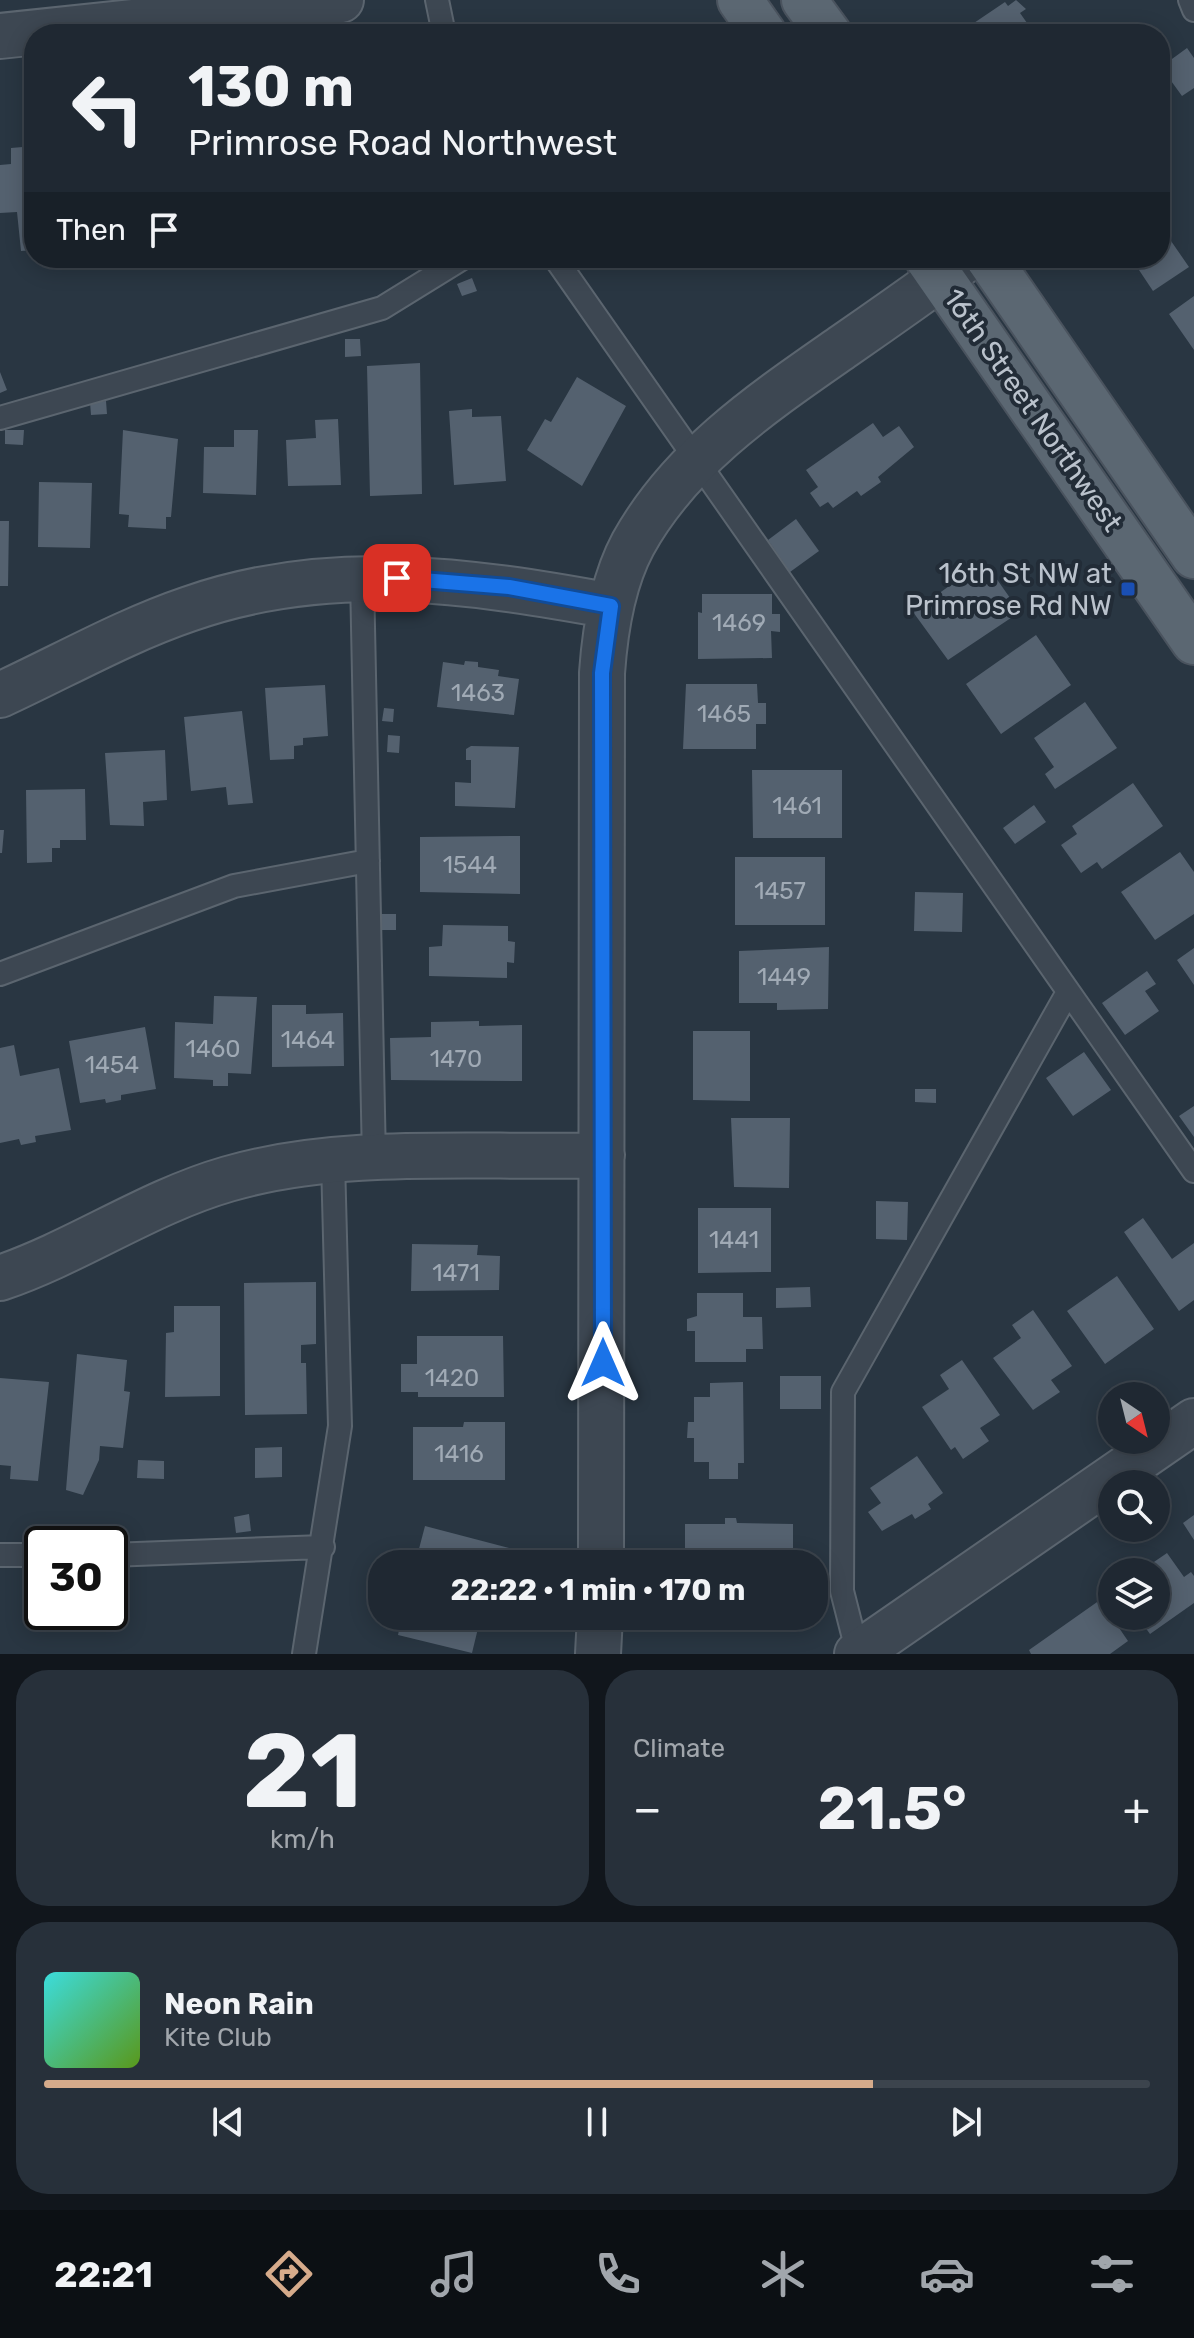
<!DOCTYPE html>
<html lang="en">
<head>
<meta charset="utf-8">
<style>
  body { margin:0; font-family:Rubik,sans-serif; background:#27303a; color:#f1f3f6; height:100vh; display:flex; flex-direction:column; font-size:30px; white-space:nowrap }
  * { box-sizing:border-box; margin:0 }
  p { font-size:26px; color:#a1a6ac }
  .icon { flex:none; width:44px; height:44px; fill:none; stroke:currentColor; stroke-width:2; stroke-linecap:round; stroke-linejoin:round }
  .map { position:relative; height:1654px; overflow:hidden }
  .side { display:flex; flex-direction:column; gap:16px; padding:16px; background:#11161c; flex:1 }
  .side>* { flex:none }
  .hud { position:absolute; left:24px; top:24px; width:1146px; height:244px; border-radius:32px; box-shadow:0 4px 20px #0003,0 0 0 2px #3c444d; background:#1f2832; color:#f1f3f6; overflow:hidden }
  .needle { width:52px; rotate:145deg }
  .tools { position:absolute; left:1098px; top:1382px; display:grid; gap:16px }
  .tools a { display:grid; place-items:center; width:72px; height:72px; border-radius:50%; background:#1f2832; box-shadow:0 4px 20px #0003,0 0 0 2px #3c444d; font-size:40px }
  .speed { position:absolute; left:24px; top:1526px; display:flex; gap:16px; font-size:40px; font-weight:700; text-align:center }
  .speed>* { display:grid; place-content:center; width:104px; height:104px; border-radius:50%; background:#1f2832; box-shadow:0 4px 20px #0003,0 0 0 2px #3c444d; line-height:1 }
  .speed .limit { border:4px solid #111; border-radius:12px; background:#fff; color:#111 }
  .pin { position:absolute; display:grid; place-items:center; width:68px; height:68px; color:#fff; margin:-34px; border-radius:16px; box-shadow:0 4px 12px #0006 }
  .me { position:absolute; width:88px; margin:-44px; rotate:0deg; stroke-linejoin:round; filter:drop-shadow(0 0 6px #0008) }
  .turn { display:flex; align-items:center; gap:28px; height:168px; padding:0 32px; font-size:36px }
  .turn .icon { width:104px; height:104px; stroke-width:2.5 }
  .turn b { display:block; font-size:56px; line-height:68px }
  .then { display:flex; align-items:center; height:76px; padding:0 32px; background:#0003; gap:16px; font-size:30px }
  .big { font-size:60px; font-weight:700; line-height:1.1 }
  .side .card { flex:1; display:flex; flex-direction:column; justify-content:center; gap:12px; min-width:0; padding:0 28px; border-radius:32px; background:#27303a }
  .side .dial { align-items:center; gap:0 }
  .dial b { font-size:104px; line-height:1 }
  .song { display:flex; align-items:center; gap:24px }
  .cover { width:96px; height:96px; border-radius:12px; background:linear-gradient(135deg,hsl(180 70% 55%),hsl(90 70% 35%)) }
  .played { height:8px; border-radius:4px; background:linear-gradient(90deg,#d6ab8b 75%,#3c444d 75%) }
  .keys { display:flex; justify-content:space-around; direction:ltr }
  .heat { display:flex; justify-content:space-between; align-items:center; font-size:44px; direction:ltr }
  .side .tiles { flex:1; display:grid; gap:16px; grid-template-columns:1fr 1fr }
  .card:last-child { grid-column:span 2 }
  .trip { position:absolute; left:368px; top:1550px; width:460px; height:80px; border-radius:32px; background:#1f2832; box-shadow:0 4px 20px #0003,0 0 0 2px #3c444d; font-weight:700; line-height:80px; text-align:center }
  .tab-bar { display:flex; height:128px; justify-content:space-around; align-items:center; background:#0c1014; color:#a1a6ac }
  .tab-bar .icon { width:56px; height:56px }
  .tab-bar .current { color:#d6ab8b }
  .tab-bar b { font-size:36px; color:#f1f3f6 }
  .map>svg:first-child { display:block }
  .building { fill:#54616f }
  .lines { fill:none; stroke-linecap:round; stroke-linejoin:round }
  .service-casing { stroke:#5b656f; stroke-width:26 }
  .minor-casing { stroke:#5b656f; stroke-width:48 }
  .primary-casing { stroke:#4a535e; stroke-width:48 }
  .service { stroke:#3d4752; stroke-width:22 }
  .minor { stroke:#3d4752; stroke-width:44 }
  .primary { stroke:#5b6772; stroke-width:44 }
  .route-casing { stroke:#114b97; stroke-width:20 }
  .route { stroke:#1a73e8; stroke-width:14 }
  .transit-dot { fill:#1a4fb4; stroke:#222c37; stroke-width:3 }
  .labels { text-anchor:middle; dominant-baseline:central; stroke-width:8; stroke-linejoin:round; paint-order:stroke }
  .number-label { font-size:24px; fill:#a0aab5 }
  .street-label { font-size:28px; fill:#bac2cc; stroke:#222c37 }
  .poi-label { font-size:28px; fill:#bac2cc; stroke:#222c37; text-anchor:end }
</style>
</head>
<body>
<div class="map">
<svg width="1194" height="1654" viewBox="0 0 1194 1654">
  <rect width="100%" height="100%" fill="#293642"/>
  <path class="building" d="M1016,0l10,9 -6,4 12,17 6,-4 6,8h-71l-5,-7 37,-25 3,4z
    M1187,48l7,10v30l-12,8 -21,-29z
    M34,146v104l-13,1 -4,-39 -17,1v-48l11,-1v-16z
    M1160,225l29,42 -36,24 -22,-33h29z
    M472,278l5,13 -15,5 -5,-12z
    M1194,296v54l-25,-36z
    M345,339h15l1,17 -16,1z
    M420,363l2,131 -52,2 -3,-130z
    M0,372l7,18 -7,3z
    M577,377l49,29 -44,80 -55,-36 18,-31 6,3z
    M106,401l1,13 -16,1 -1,-13z
    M472,409v8l29,-1 5,65 -52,4 -5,-74z
    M338,419l3,66 -53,1 -2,-46 30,-2 -1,-18z
    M873,423l10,14 16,-11 15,21 -36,30 3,5 -20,14 -4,-5 -24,17 -5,-6 -8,5 -10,-14 8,-6 -12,-17z
    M5,430h19l-1,15 -18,-1z
    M123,430l55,9 -7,78h-5v12l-38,-2 1,-12 -10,-1z
    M234,430h24l-2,65 -53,-2 1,-46h30z
    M39,482l53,1 -2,65 -52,-1z
    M796,519l23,32 -29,21 -22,-32z
    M0,521h9l-1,65h-8z
    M984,561l36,51 -72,48 -35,-48z
    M702,594h70v20h8v18l-9,-1 1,27 -74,1v-47l4,1z
    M1036,635l35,50 -70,49 -35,-50z
    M465,661l13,1v5l21,3 -1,6 21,3 -5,36 -77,-8 6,-45 21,3z
    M686,684h71l1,19h8v21h-10v25h-73z
    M325,685l3,51 -25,2v7l-9,1v13l-24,1 -5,-72z
    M1085,702l32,46 -62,41 -10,-15 9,-7 -20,-29z
    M384,708l10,1 -1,13 -11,-1z
    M242,711l11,92 -25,2 -2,-18 -35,4 -7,-74z
    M388,735l12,1 -1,17 -12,-1z
    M471,746l48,1 -4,61 -60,-2v-24l16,1v-23h-5v-11z
    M165,750l2,50 -24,2 1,24 -34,-1 -5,-72z
    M752,770h90v68h-89z
    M1133,783l30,43 -61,43 -5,-7 -16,11 -20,-28 16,-11 -5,-8z
    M85,789l1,51h-26v8h-8v14l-25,1 -1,-73z
    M1034,805l12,17 -31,22 -12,-16z
    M0,830h4l-2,23h-2z
    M520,836v58l-100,-2v-55z
    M1180,852l14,20v42l-39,26 -34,-48z
    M735,857h90v68h-90z
    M915,892l48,1 -1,39 -48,-1z
    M380,914h16v16h-16z
    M443,925l65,1v15l7,1 -1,21 -7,-1v16l-78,-2v-29l13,-1z
    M829,947l-1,62 -51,1v-7h-38v-52z
    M1194,948v37l-17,-25z
    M1147,971l9,13 -11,7 14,20 -34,24 -23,-32z
    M214,996l43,1 -6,77 -23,-1v13h-15v-6l-39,-2 1,-56 38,2z
    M272,1005h34v9l37,-1 1,53 -72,1z
    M479,1021v5l43,-1v56l-131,-1 -1,-42 41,-1v-15z
    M145,1027l11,62 -35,6v5l-15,3 -1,-4 -25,4 -11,-62z
    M693,1031h57v70l-57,-1z
    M14,1045l6,31 39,-8 12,62 -36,6 1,6 -15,3 -2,-6 -19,4v-95z
    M1084,1052l27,38 -38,26 -27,-38z
    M915,1089h21v14l-21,-1z
    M1194,1106v31l-15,-21z
    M731,1118h59l-1,70 -55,-1z
    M876,1201l32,1 -1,38 -31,-1z
    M698,1208h73v64l-73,1z
    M1143,1218l29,41 22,-16v57l-15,11 -55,-79z
    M412,1244l66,1 -1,10 23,1 -1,34 -88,1z
    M1117,1276l37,53 -49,35 -38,-53z
    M316,1282v62l-15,1v18h5l1,51 -62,1 -1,-132z
    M810,1287l1,20 -35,1v-20z
    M697,1293h46v24h19l1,32h-17v13h-51v-31h-8v-12l10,-3z
    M174,1306h46v90l-55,1 1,-64 8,-1z
    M1033,1310l39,56 -21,14 9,12 -27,18 -40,-52 28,-20 -9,-13z
    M417,1336h86l1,61h-86v-5h-17v-28h16z
    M77,1354l50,6 -3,31 6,1 -7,56 -23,-2 -1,14 -16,35 -17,-5z
    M962,1360l38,55 -20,13 9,13 -26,18 -8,-12 -4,3 -29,-43 27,-18 -9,-14z
    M780,1376h41v33h-41z
    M0,1378l49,4 -11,99 -28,-2 1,-13 -11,-1z
    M743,1382l1,81h-6v16h-29v-17h-15v-24h-7l1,-16h6v-25h16v-14z
    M464,1422h41v58h-92v-53h50z
    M282,1447v30l-27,1v-30z
    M917,1456l26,37 -15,11 3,5 -16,10 -3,-5 -30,17 -14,-19 13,-9 -11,-15z
    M138,1460l26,1v18l-27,-1z
    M249,1514l2,17 -15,2 -2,-16z
    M1194,1515v25l-11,-17z
    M725,1518h11l1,5 56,1v40h-108v-40h40z
    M33,1526l12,1 -1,12 -11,-1z
    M425,1526l92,24 -4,14h-98z
    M1167,1553l17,24 7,-5 3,4v27l-44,31 -13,-18h19v-44h-27l19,-13 3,5z
    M1100,1600l28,41 -18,13h-79l-2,-4z
    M402,1616h79l-9,37 -74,-18z"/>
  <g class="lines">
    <defs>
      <path id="service" d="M437,0l7,34
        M1190,0l4,10
        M555,258l639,913
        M0,418l382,-110 81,-50
        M362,578l12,582
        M0,974l234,-88 134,-25
        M0,1555h42
        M110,1555l213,-8
        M304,1654l36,-228 -7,-265
        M858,1654l-16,-63 1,-199 225,-400"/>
      <path id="minor" d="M0,36l341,-36
        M0,695c63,-29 124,-64 189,-86 139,-49 281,-29 422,-3
        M0,1278c79,-27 148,-76 228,-99 116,-34 253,-20 374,-24
        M601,1564l1,-891c3,-43 10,-90 31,-129 48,-87 132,-143 211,-198 42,-29 83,-58 124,-88
        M598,1654l2,-38
        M857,1654l337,-233"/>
      <path id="primary" d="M740,0l24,34
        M804,0l25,34
        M927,258l267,384
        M988,258l206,298"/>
    </defs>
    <use href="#service" class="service-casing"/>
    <use href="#minor" class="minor-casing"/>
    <use href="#primary" class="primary-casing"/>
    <use href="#service" class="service"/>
    <use href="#minor" class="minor"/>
    <use href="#primary" class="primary"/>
  </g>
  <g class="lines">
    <defs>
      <path id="route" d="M397,578l112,9 102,19 -9,67 1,690"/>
    </defs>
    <use href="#route" class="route-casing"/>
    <use href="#route" class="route"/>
  </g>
  <rect class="transit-dot" x="1120" y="581" width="16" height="16" rx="4"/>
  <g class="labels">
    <g class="number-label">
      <text x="739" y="623">1469</text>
      <text x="478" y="693">1463</text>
      <text x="724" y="714">1465</text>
      <text x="797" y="806">1461</text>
      <text x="470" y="865">1544</text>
      <text x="780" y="891">1457</text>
      <text x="784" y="977">1449</text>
      <text x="308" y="1040">1464</text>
      <text x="213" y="1049">1460</text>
      <text x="456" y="1059">1470</text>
      <text x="112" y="1065">1454</text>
      <text x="734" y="1240">1441</text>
      <text x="456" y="1273">1471</text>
      <text x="452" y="1378">1420</text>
      <text x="459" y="1454">1416</text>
    </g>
    <g class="street-label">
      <text transform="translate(1033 410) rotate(55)">16th Street Northwest</text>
    </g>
    <g class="poi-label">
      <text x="1112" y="573">16th St NW at<tspan x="1112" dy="32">Primrose Rd NW</tspan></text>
    </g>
  </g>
</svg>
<div class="tools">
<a><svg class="needle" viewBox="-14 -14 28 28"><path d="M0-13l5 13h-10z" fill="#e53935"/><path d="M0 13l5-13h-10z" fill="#a1a6ac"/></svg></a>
<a><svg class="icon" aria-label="search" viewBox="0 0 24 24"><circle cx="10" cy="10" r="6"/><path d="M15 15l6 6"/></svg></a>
<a><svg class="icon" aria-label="layers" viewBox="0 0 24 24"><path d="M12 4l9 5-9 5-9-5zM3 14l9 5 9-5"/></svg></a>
</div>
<div class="speed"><div class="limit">30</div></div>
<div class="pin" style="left:397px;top:578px;background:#d93025"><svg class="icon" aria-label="arrive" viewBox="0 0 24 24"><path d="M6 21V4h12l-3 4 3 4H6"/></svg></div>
<svg class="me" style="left:603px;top:1363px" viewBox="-20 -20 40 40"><path d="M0-17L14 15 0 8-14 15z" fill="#1a73e8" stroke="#fff" stroke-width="4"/></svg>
<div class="trip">22:22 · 1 min · 170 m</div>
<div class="hud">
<div class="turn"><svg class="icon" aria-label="left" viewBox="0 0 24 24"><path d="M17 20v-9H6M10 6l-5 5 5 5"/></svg><div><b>130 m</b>Primrose Road Northwest</div></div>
<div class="then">Then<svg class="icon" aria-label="arrive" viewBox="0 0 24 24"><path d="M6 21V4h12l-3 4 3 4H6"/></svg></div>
</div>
</div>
<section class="side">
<div class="tiles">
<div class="card dial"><b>21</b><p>km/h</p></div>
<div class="card"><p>Climate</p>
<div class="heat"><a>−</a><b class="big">21.5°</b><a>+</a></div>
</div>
<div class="card">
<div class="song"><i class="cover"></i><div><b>Neon Rain</b><p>Kite Club</p></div></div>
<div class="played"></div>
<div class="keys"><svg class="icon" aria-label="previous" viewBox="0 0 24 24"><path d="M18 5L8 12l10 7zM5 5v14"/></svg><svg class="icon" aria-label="pause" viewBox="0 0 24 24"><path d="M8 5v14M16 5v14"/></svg><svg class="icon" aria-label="next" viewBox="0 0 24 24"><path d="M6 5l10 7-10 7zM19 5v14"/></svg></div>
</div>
</div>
</section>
<nav class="tab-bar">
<b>22:21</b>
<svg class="icon current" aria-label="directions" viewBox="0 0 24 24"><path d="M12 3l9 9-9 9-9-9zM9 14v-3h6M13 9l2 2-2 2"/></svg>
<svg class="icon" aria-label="music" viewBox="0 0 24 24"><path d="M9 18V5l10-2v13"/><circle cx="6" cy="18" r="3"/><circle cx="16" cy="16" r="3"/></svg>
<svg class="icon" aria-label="phone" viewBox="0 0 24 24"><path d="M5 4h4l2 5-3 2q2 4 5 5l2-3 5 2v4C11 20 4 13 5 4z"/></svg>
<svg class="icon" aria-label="climate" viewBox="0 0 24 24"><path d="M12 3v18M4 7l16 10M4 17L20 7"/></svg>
<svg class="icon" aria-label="car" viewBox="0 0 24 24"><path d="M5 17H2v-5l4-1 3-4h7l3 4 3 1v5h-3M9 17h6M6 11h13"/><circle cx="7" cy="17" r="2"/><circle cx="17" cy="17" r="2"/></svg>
<svg class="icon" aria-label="filters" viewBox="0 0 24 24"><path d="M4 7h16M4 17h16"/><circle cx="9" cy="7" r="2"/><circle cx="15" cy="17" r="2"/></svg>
</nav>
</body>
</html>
